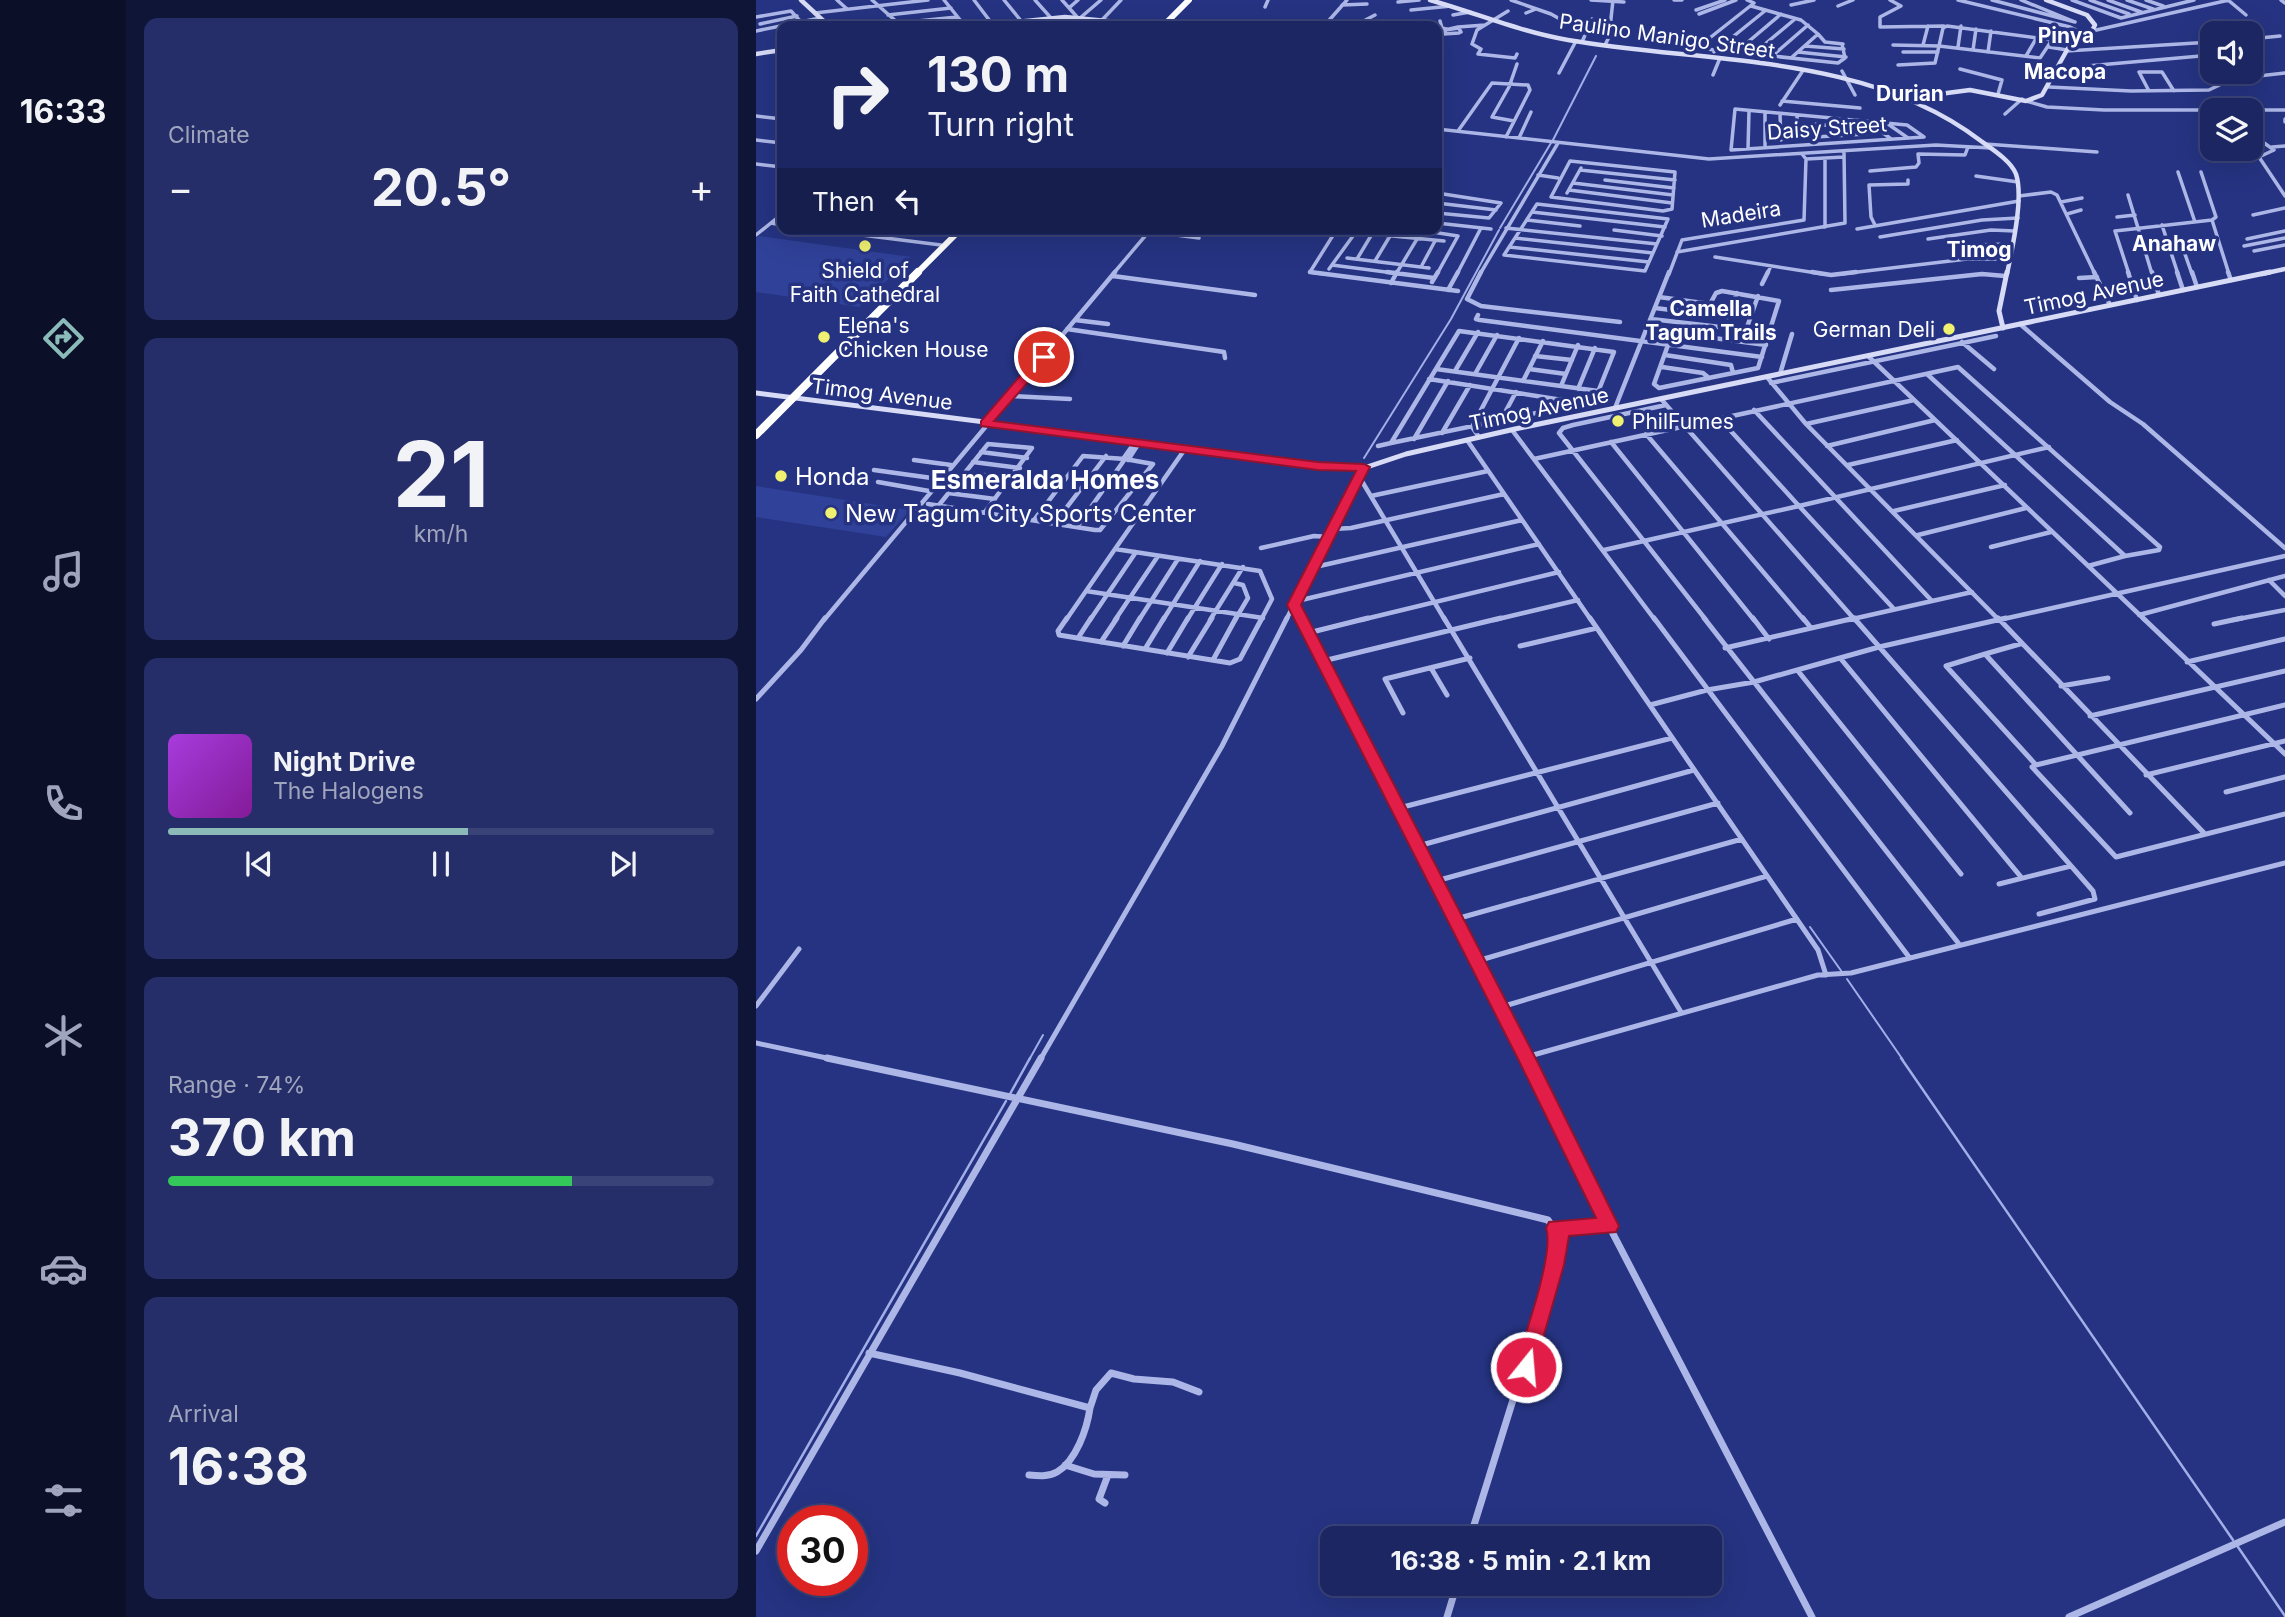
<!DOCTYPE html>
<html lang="en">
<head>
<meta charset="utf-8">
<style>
  body { margin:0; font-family:Inter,sans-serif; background:#252e68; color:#f1f3f6; height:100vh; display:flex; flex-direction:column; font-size:26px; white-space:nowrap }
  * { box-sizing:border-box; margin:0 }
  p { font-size:23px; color:#a0a5be }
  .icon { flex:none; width:38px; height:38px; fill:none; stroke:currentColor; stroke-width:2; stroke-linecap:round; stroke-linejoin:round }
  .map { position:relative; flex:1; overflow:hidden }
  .panel { display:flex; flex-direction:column; gap:18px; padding:18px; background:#0f1536; width:630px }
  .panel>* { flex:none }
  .guide { position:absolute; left:21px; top:21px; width:665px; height:214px; border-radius:14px; box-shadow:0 7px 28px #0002,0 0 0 2px #3a4377; background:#1c2662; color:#f1f3f6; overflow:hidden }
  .tools { position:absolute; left:1444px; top:21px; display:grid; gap:14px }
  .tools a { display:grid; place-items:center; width:63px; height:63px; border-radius:14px; background:#1c2662; box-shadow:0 7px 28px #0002,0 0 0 2px #3a4377; font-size:35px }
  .speed { position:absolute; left:21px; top:1505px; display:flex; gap:14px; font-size:35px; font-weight:700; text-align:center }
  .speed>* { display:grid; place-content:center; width:91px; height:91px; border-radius:50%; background:#1c2662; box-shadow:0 7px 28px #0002,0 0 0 2px #3a4377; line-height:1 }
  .speed .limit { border:10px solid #d22; background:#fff; color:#111 }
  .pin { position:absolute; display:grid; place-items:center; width:60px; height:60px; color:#fff; margin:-30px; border:4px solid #fff; border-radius:50%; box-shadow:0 2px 7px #0007 }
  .me { position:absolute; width:77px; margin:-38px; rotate:17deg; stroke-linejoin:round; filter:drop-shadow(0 0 5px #0008) }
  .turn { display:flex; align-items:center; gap:24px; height:147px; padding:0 35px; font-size:32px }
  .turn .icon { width:91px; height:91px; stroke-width:2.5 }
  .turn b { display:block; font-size:49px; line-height:60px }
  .then { display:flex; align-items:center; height:66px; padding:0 35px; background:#0003; gap:14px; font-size:26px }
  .big { font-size:52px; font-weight:700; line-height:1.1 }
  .panel .card { flex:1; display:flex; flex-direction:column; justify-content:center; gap:10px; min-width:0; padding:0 24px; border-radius:14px; background:#252e68 }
  .panel .dial { align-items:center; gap:0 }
  .dial b { font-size:91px; line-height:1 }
  .song { display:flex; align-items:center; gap:21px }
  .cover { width:84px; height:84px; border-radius:10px; background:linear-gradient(135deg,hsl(280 70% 55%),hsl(290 70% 35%)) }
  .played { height:7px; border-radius:4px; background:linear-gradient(90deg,#8bbbb9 55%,#3a4377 55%) }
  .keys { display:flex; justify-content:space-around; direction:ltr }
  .heat { display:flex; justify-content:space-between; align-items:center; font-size:38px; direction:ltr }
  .charge { height:10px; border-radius:5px; background:linear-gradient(90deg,#34c759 74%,#3a4377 0) }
  .trip { position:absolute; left:564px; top:1526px; width:402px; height:70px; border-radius:14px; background:#1c2662; box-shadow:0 7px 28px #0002,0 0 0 2px #3a4377; font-weight:700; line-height:70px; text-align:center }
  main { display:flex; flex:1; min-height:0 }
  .tab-bar { display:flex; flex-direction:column; width:126px; justify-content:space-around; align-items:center; background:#0b0f27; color:#a0a5be }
  .tab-bar .icon { width:49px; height:49px }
  .tab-bar .on { color:#8bbbb9 }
  .tab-bar b { font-size:32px; color:#f1f3f6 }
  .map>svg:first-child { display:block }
  .green { fill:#304199 }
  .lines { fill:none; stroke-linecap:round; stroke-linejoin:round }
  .stream-far1 { stroke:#a1aee7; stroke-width:2 }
  .stream { stroke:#a1aee7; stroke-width:2.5 }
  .street-far3 { stroke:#adb7e7; stroke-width:3.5 }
  .street-far2 { stroke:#adb7e7; stroke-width:4.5 }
  .street-far1 { stroke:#adb7e7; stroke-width:5 }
  .street { stroke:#adb7e7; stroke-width:7 }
  .secondary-far1 { stroke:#d7dbf6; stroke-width:4.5 }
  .secondary { stroke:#d7dbf6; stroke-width:5 }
  .highway-far1 { stroke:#fff; stroke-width:6 }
  .highway { stroke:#fff; stroke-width:8 }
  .route { fill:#e11d48; stroke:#92132f; stroke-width:2 }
  .poi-dot { fill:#f0f071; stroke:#253382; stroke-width:2.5 }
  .labels { text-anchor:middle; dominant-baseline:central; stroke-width:7; stroke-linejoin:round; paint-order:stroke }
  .far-neighbourhood-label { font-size:21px; font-weight:bold; fill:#fff; stroke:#253382 }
  .far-street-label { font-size:21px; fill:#fff; stroke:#253382 }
  .far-poi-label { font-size:21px; fill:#fff; stroke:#253382; text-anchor:start }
  .poi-label { font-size:24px; fill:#fff; stroke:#253382; text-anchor:start }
  .neighbourhood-label { font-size:26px; font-weight:bold; fill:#fff; stroke:#253382 }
</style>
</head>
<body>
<main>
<nav class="tab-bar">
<b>16:33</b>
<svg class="icon on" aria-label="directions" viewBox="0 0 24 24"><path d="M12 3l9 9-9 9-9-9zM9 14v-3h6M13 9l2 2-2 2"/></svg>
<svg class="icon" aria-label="music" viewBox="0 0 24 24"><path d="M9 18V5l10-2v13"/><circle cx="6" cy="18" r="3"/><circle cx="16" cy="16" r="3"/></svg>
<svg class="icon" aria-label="phone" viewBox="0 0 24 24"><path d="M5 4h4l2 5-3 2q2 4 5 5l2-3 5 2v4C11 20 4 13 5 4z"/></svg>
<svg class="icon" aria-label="climate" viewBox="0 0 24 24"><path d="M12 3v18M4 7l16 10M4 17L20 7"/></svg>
<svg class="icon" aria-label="car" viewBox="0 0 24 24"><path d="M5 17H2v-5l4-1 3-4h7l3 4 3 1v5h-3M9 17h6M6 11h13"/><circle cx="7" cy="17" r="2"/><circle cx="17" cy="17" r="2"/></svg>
<svg class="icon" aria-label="filters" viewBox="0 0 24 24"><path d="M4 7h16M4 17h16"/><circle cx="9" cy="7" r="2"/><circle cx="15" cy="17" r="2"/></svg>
</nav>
<section class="panel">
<div class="card"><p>Climate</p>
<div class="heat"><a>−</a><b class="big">20.5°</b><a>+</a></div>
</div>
<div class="card dial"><b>21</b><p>km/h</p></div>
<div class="card">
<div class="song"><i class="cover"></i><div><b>Night Drive</b><p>The Halogens</p></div></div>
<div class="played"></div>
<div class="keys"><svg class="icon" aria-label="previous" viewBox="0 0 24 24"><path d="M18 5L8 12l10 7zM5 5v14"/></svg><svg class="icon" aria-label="pause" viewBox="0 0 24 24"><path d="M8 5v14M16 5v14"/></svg><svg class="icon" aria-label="next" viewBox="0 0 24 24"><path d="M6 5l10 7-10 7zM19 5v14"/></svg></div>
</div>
<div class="card"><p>Range · 74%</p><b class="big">370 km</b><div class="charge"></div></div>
<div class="card"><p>Arrival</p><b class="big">16:38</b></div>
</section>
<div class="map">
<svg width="1529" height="1617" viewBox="0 0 1529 1617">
  <rect width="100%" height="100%" fill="#253382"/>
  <path class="green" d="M3,236l152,21 -52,50 -103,-15v-54z
    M0,486l154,24 -24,27 -130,-20z"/>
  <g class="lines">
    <path class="stream-far1" d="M797,140l43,-84
      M744,228l51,-85
      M608,458l87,-139 48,-89
      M1054,927l32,45
      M1091,979l56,81
      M273,1060l14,-25"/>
    <path class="stream" d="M1145,1058l332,482
      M254,1094l20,-36
      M0,1536l250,-435
      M1482,1547l47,69"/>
    <path class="street-far3" d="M81,0l10,9
      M116,0l26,23
      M188,0l21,26
      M218,0l19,25
      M248,0l18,22
      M279,0l16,18
      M306,0l16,18
      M755,0l40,14 34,19
      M835,0l33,2
      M918,0h8
      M1134,0l11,6 -21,11v10l64,-1
      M1202,0l112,27 15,7
      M1236,0l83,22
      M1265,0l54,22
      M1316,0l49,18 73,-18
      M1334,0l39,14
      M1352,0l33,12
      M1371,0l26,9
      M1390,0l17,6
      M1472,0l18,15
      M1525,0l4,3
      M642,2l21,-2
      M586,5l25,-1
      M1035,5l23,-5
      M995,6l50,14 17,14 -27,24
      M1082,6l15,-6
      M509,7l3,-7
      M313,8l9,-8
      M655,10l40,-4
      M940,10l29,-10
      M752,11l-31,19 -5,14 9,5 -3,5 37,4 2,-4
      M59,13l113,-13
      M770,13l10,-4
      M943,14l37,-14
      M132,15l63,-7
      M697,15l17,-3
      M0,17l35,-6 10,11
      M324,18l21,-18
      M345,21l20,-21
      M684,21l2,7 4,1
      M142,23l59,-6
      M4,24l37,-8
      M568,26l23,-26
      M598,26l21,-11
      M1191,26l105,14 -12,18 -101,-12 4,-18z
      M702,27l-13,3 14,-2
      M691,29l-4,5 16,-1
      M0,31l64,-13
      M1336,31l137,-31
      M705,32l-3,-5 27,-2
      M1062,34l7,8 18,2
      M1494,39l30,-3
      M826,42l10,-23
      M849,45l4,-8 4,-37
      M1137,45l46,1
      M1167,45l5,-19
      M1049,46l39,3
      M1202,47l3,-21
      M1293,47l18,3
      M941,48l141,15 7,-5 -3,-14
      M941,48l57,-45 -7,-3
      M1217,50l3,-21
      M1310,51l146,-9
      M958,52l52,-42
      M1042,52l48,5
      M1147,52h35
      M1232,52l3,-21
      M979,53l46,-39
      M996,55l43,-36
      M1270,56l11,-19
      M1015,57l37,-32
      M1142,65l37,-2 4,-17
      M1331,66l125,-11
      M1204,69l42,11 -4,14
      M1086,71l13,24
      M803,73l17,-32
      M957,75l7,-17
      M1126,84l9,11
      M1293,87l82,4 78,-1 23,-11 53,-6
      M1393,91l-10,-19h23l12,19
      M1026,101l78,7
      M1270,101l21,6 57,3h181
      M1024,105l22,-33
      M979,109l172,16 17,12 -193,13z
      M1009,113v35
      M1024,114l1,26
      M1249,114l17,-15
      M0,116l26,3
      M1041,116v22
      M1529,119v3
      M758,121l-22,-4 17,-30 8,-23
      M1113,122l22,17
      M1057,124l45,4
      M1132,124l20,14
      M681,129l272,30 227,-14 55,3
      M702,131l34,-48 36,2 2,5 -24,47
      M1494,133l24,17 -15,7 26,39
      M763,138l12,-26
      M1025,139l85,-5
      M0,140l26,3
      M1229,144l112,8
      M1516,147l13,-1
      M992,149l1,-38
      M1046,154l4,5 -2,61
      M1069,158v69
      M1050,159l38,-2
      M814,161l105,11 -3,37 -9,2 -112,-14z
      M0,164l26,3
      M824,170l95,10
      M1114,171l46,-4 3,-4 -1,-9 47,1 3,-8
      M1422,172l17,50
      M1445,172l15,45 -4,3 17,54
      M782,175l20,3
      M1220,176l42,6
      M849,180l69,8
      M817,183l100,12
      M813,190l103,13
      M681,193l64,10 -12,15 -52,-5
      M811,193l14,-25
      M1372,195l24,79
      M1263,196l32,-4 6,3 38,79
      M1305,202l21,-4
      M681,203l59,7
      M781,204l131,15 -23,52 -141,-16z
      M776,212l133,15
      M1311,214l14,-4
      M1497,215l32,-7
      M1361,217l18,-2
      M771,220l53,6
      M15,223l11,2
      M681,223l54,6
      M1119,225l-4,-8 -2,-32 39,-1v-4
      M1406,225l16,49
      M750,228l151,16
      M58,229l127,16
      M374,229l69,9
      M657,229l45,7 -21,38
      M1101,229l162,-28
      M858,230l48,6
      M616,234l72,7
      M0,235l26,-21
      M1124,237l102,-17 36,-2
      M759,238l138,15
      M1172,239l63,-9 24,1
      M1491,239l38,-8
      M1424,240l12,34
      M1215,245l41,-1
      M1488,246l41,-8
      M753,247l140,15
      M1498,251l31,-6
      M921,252l168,-29 -1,-71
      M959,257l108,17
      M591,258l82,10
      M601,259l18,-30
      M619,261l15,-25
      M576,265l69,9
      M665,267l14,-26
      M573,269l29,-40
      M357,274l38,-45
      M568,274l-14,-2 27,-43
      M640,274l27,-45
      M701,274l24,-46
      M724,274l78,-131
      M913,274l13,-34 122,-20
      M1011,274l4,-8
      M1085,274l126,-15h42
      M1373,274l-14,-43 97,-11"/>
    <path class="street-far2" d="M554,272l148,19
      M631,272l47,6
      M725,272l-14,27 14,7 139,16
      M1056,272l19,3 25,-3
      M1338,272l16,33
      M1372,272l9,28
      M1396,272l7,23
      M1421,272l6,18
      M1436,272l5,15
      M1472,272l3,8
      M357,276l142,19
      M1323,278l18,-1
      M676,282l6,-10
      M635,283l6,-11
      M1006,284l6,-12
      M692,290l10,-18
      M1075,290l151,-16 23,2
      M903,297l51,7 6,-11 6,-2 57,10 -21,67 -99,20 -5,-4 14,-39
      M899,308l73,9 9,-24
      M722,315l-2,4 4,1 282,37
      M895,319l95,11 12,-34
      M319,320l33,4
      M1264,324l90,78 33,22 142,124
      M311,329l157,23 1,6
      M890,329l120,16
      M703,331l155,21 -18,45 -12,6 -193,40z
      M1206,342l32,27
      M909,355l66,10 2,8
      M779,356l37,4
      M1112,356l277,264
      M906,367l41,6 6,5
      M680,369l162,22
      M773,369l37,5
      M699,371l23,-39
      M719,374l22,-39
      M1024,374l12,-40
      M1171,374l198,182 -37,10
      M1011,377l39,47 193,196
      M673,379l152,24
      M767,381l20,-40
      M1015,383l225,-47
      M805,386l17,-41
      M822,389l17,-41
      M255,396l59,3
      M905,399l194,221
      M910,405l-93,20 -10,3 -4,5 147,187
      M859,408l54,-136
      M998,410l177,190
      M963,418l80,88 250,-59
      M745,420l15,-28
      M1050,424l108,-24
      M756,430l143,190
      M686,433l28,-48
      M890,434l158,186
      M723,437l-7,-10 47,-89
      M658,439l34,-58
      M711,440l124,180
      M855,442l143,178
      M622,446l13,-3
      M1071,446l108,-26
      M225,452l46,6
      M367,459l12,-17
      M778,459l424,-92 202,180 -1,3 -34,6
      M158,460l37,5
      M372,460l11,-17
      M217,462l47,6
      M1092,465l109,-25
      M118,470l65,9
      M208,473l48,5
      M604,478l85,142
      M122,482l51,9
      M200,483l47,5
      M192,493l47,6
      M615,496l117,-25
      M172,504l167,26h5l53,-66 -28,-5 -48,68
      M183,505l49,-61 44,4 -47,64
      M1138,511l111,-26
      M278,520l49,-64 42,3
      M298,524l52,-68
      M577,529l18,-1 153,-34
      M1162,535l108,-27
      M1235,547l60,-15
      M505,548l53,-12 15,1
      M359,549l70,-100
      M848,550l195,-44 95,103
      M559,567l207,-47
      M1513,580l16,16
      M478,583l9,2 5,13 -13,22
      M330,591l177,27
      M541,601l242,-57
      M538,605l8,15
      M1383,615l146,-39
      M68,620l291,-348
      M310,620l49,-71 145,22 12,28 -11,21
      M334,620l46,-68
      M359,620l43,-64
      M383,620l39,-61
      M407,620l37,-59
      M431,620l35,-56
      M454,620l33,-53
      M530,620l78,-152
      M605,620l198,-48
      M738,620l84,-20
      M1092,620l124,-28
      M1243,620l286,-64
      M1477,620l52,-10"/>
    <path class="street-far1" d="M311,618l-9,13 1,4 171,28 10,-4 22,-41
      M545,618l226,442
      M688,618l237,394
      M834,618l228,332 8,25
      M898,618l255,339
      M948,618l255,326
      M997,618l16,21
      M1047,618l8,10
      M1098,618l239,273 2,8 -56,15
      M1242,618l206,215
      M1387,618l142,136
      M1458,624l28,-6
      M552,633l60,-15
      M322,638l13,-20
      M345,642l16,-24
      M1264,644l-35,10 145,159
      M367,646l17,-28
      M764,646l77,-18
      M969,648l130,-30
      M389,649l19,-31
      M411,653l21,-35
      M1229,654l-39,12 90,99 -4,2 84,90 169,-43
      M432,657l24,-39
      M1085,659l180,218
      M457,660l23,-42
      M567,661l178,-43
      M1431,662l98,-23
      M675,668l16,27
      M1042,671l163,203
      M1305,686l47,-8
      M0,699l45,-49 24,-32
      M894,705l57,-15 47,-8 125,-35 127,-29
      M647,713l-18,-34 85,-21
      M1334,716l195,-45
      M1280,765l249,-60
      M1390,775l139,-34
      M1470,792l59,-15
      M643,808l273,-70
      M662,846l276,-76
      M680,881l282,-78
      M1243,884l72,-18
      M700,919l286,-80
      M721,961l290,-85
      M0,1006l43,-57
      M745,1007l296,-88
      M0,1043l80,17
      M770,1057l292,-82 33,-2 434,-110
      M284,1060l182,-314 65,-128"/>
    <path class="street" d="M71,1058l406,86 315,76 11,16 -4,29 -85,273
      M771,1058l82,168 203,391
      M800,1228l53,-2
      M113,1353l91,20 130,35c-3,21 -14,53 -33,64 -9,5 -19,4 -28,3
      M334,1408l6,-18 15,-17 23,6 39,3 26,10
      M309,1465l29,9 31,1
      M349,1503l-6,-4 9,-24
      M0,1551l285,-493
      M691,1617l10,-33
      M1313,1617l216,-95"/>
    <path class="secondary-far1" d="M45,0l28,26
      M674,0c46,13 91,32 138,40 137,24 297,12 413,101 11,8 30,20 35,33 8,24 -4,75 -9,100
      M222,26l87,-9 95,9
      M0,54l26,-4
      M1145,99l69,-9 56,11 16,-6 30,-54 20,-10 3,-6 -8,-10 -41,-15
      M1506,274l23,-5"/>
    <path class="secondary" d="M1247,328l-4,-17 8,-39
      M0,393l590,75h18l42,-14 109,-25 755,-157"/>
    <path class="highway-far1" d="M407,26l26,-26
      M160,274l45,-45"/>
    <path class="highway" d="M0,435l162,-163"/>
  </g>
  <path class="route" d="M288,353l4,1v5l-54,62 324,41 46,2 6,3 -69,138 234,452 84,169 -3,6 -47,4 -5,29 -31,108 -7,3 -8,-3 -3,-6c9,-29 40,-115 31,-139l3,-6 47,-4 -79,-161 -230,-452 69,-134 -38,-1 -337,-44v-5l58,-67z"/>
  <g class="poi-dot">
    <circle cx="109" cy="246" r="7"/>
    <circle cx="1193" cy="329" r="7"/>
    <circle cx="68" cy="337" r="7"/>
    <circle cx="862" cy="421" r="7"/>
    <circle cx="25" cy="476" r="7"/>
    <circle cx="75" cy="513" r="7"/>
  </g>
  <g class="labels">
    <g class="far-neighbourhood-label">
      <text x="1310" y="35">Pinya</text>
      <text x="1309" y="71">Macopa</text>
      <text x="1154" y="93">Durian</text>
      <text x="1418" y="243">Anahaw</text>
      <text x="1223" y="249">Timog</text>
      <text x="955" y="308">Camella<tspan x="955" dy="24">Tagum Trails</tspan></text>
    </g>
    <g class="far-street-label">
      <text transform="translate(911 36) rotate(8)">Paulino Manigo Street</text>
      <text transform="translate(1071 128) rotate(-4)">Daisy Street</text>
      <text transform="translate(985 214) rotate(-9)">Madeira</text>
      <text transform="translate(1338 293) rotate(-12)">Timog Avenue</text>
      <text transform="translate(126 394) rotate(7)">Timog Avenue</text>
      <text transform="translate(783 409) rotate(-12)">Timog Avenue</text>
    </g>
    <g class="far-poi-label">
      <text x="109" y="270" text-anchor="middle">Shield of<tspan x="109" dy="24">Faith Cathedral</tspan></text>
      <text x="82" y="325">Elena's<tspan x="82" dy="24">Chicken House</tspan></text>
      <text x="1179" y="329" text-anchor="end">German Deli</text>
      <text x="876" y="421">PhilFumes</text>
    </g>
    <g class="poi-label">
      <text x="39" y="476">Honda</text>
      <text x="89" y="513">New Tagum City Sports Center</text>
    </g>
    <g class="neighbourhood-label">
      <text x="289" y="479">Esmeralda Homes</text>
    </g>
  </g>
</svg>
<div class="tools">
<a><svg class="icon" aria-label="sound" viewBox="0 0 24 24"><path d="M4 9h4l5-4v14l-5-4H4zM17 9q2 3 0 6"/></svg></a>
<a><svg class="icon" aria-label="layers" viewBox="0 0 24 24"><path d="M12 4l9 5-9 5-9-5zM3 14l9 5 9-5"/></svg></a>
</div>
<div class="speed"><div class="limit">30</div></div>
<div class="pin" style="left:288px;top:357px;background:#d93025"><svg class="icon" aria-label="arrive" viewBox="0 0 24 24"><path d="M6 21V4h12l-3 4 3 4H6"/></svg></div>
<svg class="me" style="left:770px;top:1367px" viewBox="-20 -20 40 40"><circle r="17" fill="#e11d48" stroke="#fff" stroke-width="3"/><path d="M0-11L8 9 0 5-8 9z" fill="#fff"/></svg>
<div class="trip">16:38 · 5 min · 2.1 km</div>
<div class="guide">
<div class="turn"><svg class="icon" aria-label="right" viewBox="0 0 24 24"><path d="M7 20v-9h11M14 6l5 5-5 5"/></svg><div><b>130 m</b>Turn right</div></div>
<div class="then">Then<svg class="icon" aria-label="left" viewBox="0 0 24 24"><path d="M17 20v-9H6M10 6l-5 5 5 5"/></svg></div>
</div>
</div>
</main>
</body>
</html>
